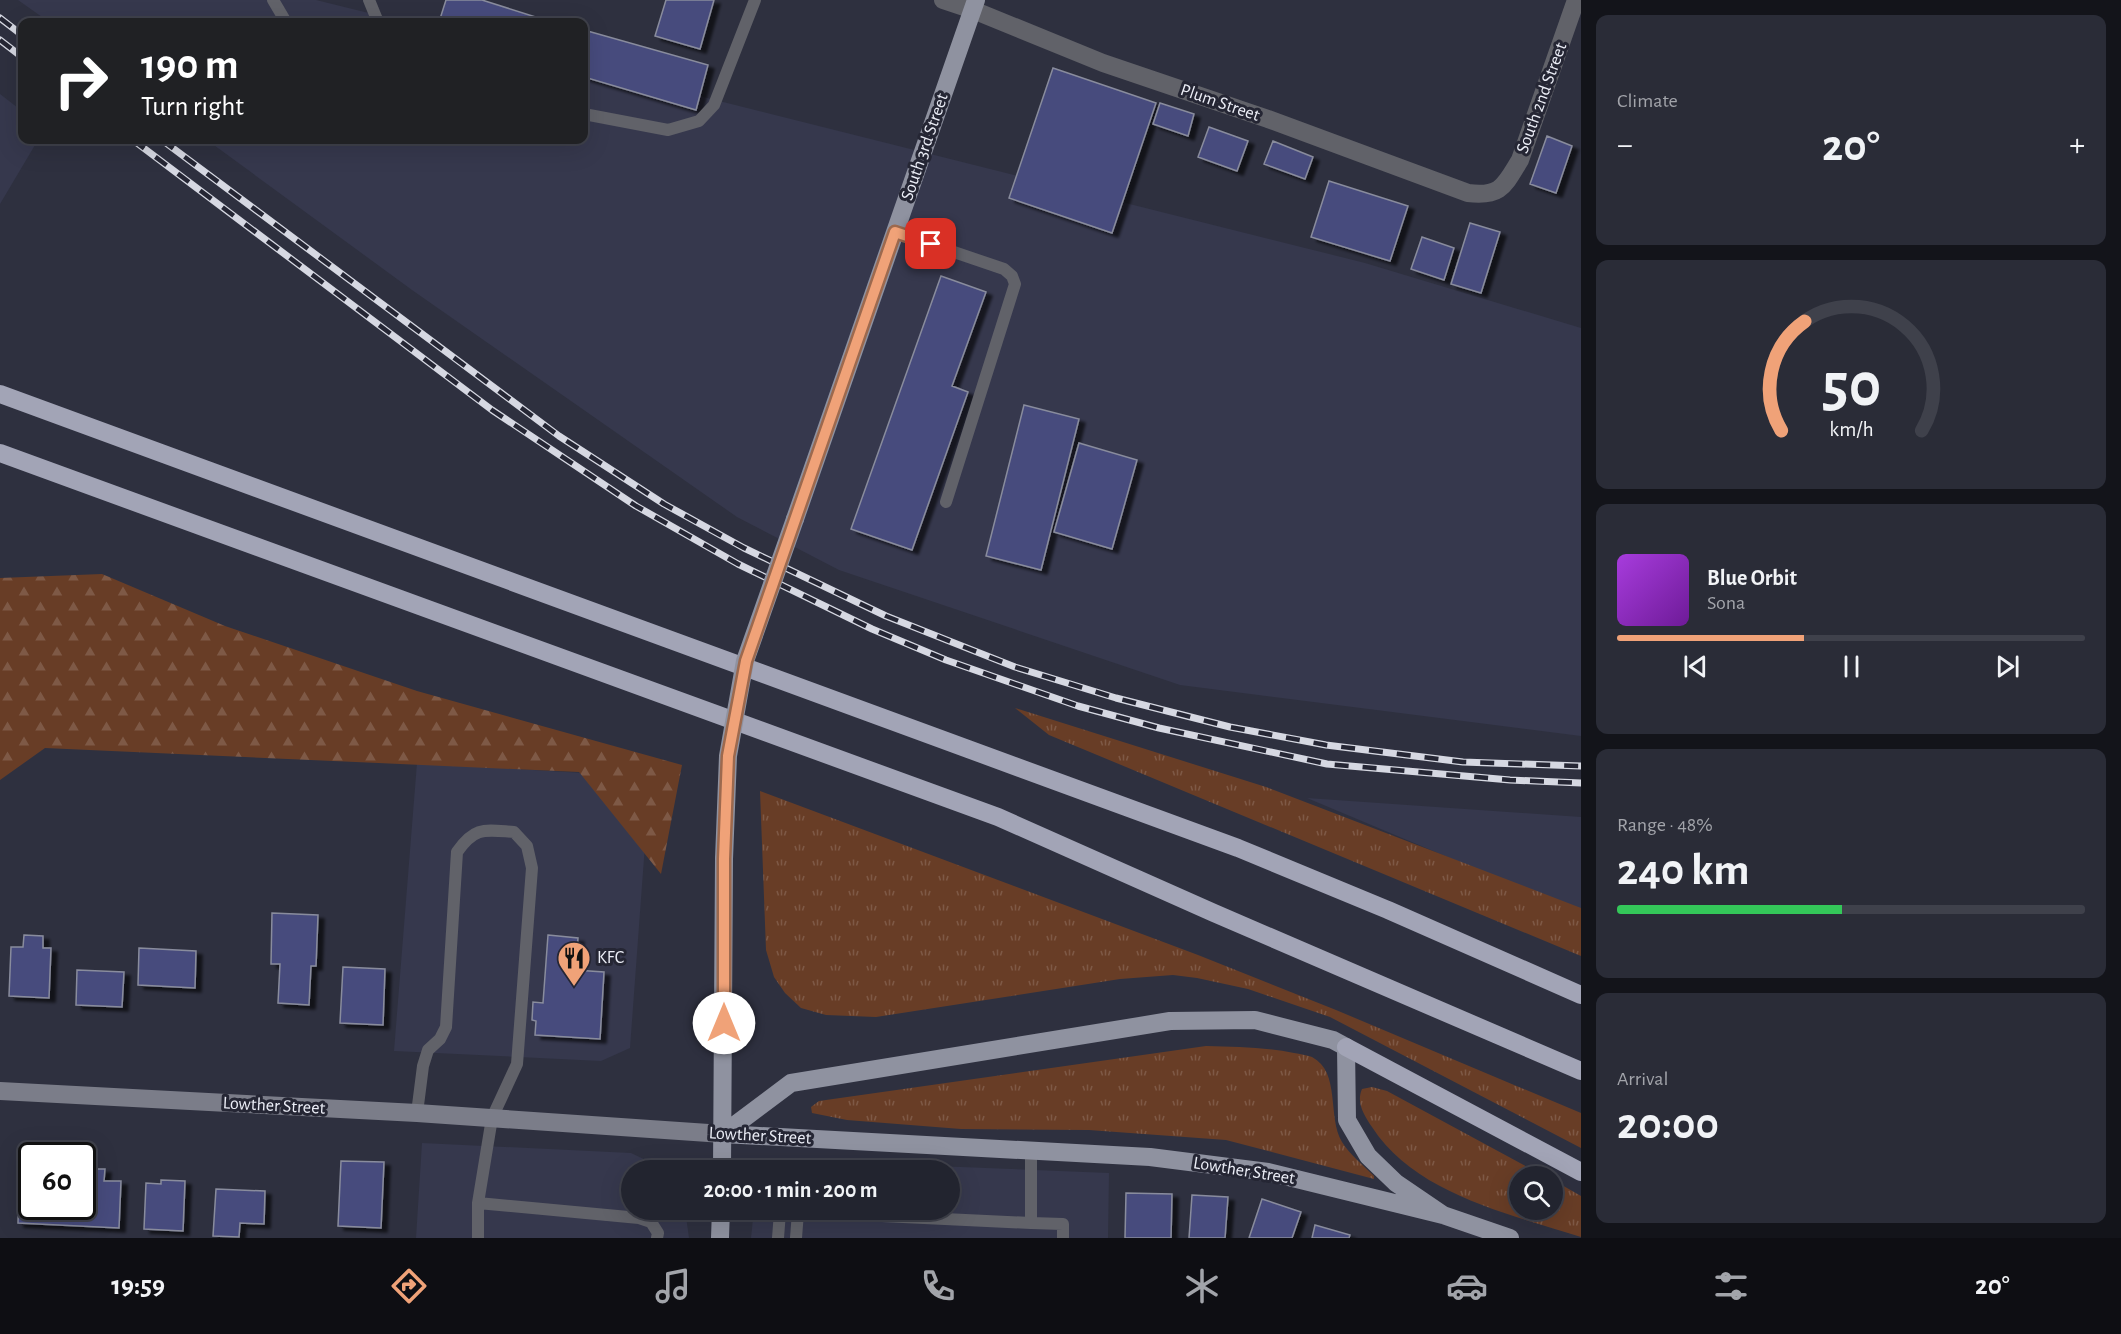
<!DOCTYPE html>
<html lang="en">
<head>
<meta charset="utf-8">
<style>
  body { margin:0; font-family:"Alegreya Sans",sans-serif; background:#2a2c37; color:#f1f3f6; height:100vh; display:flex; flex-direction:column; font-size:22px; white-space:nowrap }
  * { box-sizing:border-box; margin:0 }
  p { font-size:20px; color:#a2a4aa }
  .icon { flex:none; width:33px; height:33px; fill:none; stroke:currentColor; stroke-width:2; stroke-linecap:round; stroke-linejoin:round }
  .map { position:relative; flex:1; overflow:hidden }
  .details { display:flex; flex-direction:column; gap:15px; padding:15px; background:#13141a; width:540px }
  .details>* { flex:none }
  .hud { position:absolute; left:18px; top:18px; width:570px; height:126px; border-radius:12px; box-shadow:0 6px 24px #0002,0 0 0 2px #3f414b; background:#202124; color:#fff; overflow:hidden }
  .fabs { position:absolute; left:1509px; top:1166px; display:grid; gap:12px }
  .fabs a { display:grid; place-items:center; width:54px; height:54px; border-radius:50%; background:#22242f; box-shadow:0 6px 24px #0002,0 0 0 2px #3f414b; font-size:30px }
  .speed { position:absolute; left:18px; top:1142px; display:flex; gap:12px; font-size:30px; font-weight:700; text-align:center }
  .speed>* { display:grid; place-content:center; width:78px; height:78px; border-radius:50%; background:#22242f; box-shadow:0 6px 24px #0002,0 0 0 2px #3f414b; line-height:1 }
  .speed .limit { border:3px solid #111; border-radius:9px; background:#fff; color:#111 }
  .pin { position:absolute; display:grid; place-items:center; width:51px; height:51px; color:#fff; margin:-26px; border-radius:12px; box-shadow:0 3px 9px #0006 }
  .me { position:absolute; width:66px; margin:-33px; rotate:0deg; stroke-linejoin:round; filter:drop-shadow(0 0 4px #0008) }
  .turn { display:flex; align-items:center; gap:21px; height:126px; padding:0 24px; font-size:27px }
  .turn .icon { width:78px; height:78px; stroke-width:2.5 }
  .turn b { display:block; font-size:42px; line-height:51px }
  .big { font-size:45px; font-weight:700; line-height:1.1 }
  .details .card { flex:1; display:flex; flex-direction:column; justify-content:center; gap:9px; min-width:0; padding:0 21px; border-radius:12px; background:#2a2c37 }
  .details .dial { align-items:center; gap:0 }
  .dial svg { height:156px; overflow:visible; fill:none; stroke:#3f414b; stroke-width:7; stroke-linecap:round; text-anchor:middle }
  .dial text { fill:#f1f3f6; stroke:none }
  .song { display:flex; align-items:center; gap:18px }
  .cover { width:72px; height:72px; border-radius:9px; background:linear-gradient(135deg,hsl(280 70% 55%),hsl(280 70% 35%)) }
  .played { height:6px; border-radius:3px; background:linear-gradient(90deg,#f0a278 40%,#3f414b 40%) }
  .keys { display:flex; justify-content:space-around; direction:ltr }
  .heat { display:flex; justify-content:space-between; align-items:center; font-size:33px; direction:ltr }
  .charge { height:9px; border-radius:4px; background:linear-gradient(90deg,#34c759 48%,#3f414b 0) }
  .trip { position:absolute; left:621px; top:1160px; width:339px; height:60px; border-radius:30px; background:#22242f; box-shadow:0 6px 24px #0002,0 0 0 2px #3f414b; font-weight:700; line-height:60px; text-align:center }
  .tabs { display:flex; height:96px; justify-content:space-around; align-items:center; background:#0e0e13; color:#a2a4aa }
  .tabs .icon { width:42px; height:42px }
  .tabs .active { color:#f0a278 }
  .tabs b { font-size:27px; color:#f1f3f6 }
  main { display:flex; flex:1; min-height:0 }
  .map>svg:first-child { display:block }
  .built { fill:#36384d }
  .grass { fill:url(#grass-tufts) }
  .forest { fill:url(#forest-firs) }
  .building { fill:#474b7d; stroke:#898c9d; stroke-width:1.5; filter:url(#shadow) }
  .lines { fill:none; stroke-linecap:round; stroke-linejoin:round }
  .lane { stroke:#616269; stroke-width:12 }
  .street { stroke:#616269; stroke-width:18 }
  .secondary { stroke:#7b7d89; stroke-width:18 }
  .primary { stroke:#8f92a0; stroke-width:18 }
  .highway { stroke:#a2a4b6; stroke-width:18 }
  .rail-casing { stroke:#d6d8e2; stroke-width:7 }
  .rail { stroke:#252634; stroke-width:4.5; stroke-dasharray:14; stroke-linecap:butt }
  .primary-bridge { stroke:#8f92a0; stroke-width:18 }
  .route-casing { stroke:#9c694e; stroke-width:15 }
  .route { stroke:#f0a278; stroke-width:10 }
  .labels { text-anchor:middle; dominant-baseline:central; stroke-width:6; stroke-linejoin:round; paint-order:stroke }
  .street-label { font-size:18px; fill:#eceef7; stroke:#252634 }
  .poi-label { font-size:18px; fill:#eceef7; stroke:#252634; text-anchor:start }
</style>
</head>
<body>
<main>
<div class="map">
<svg width="1581" height="1238" viewBox="0 0 1581 1238">
  <defs>
    <pattern id="grass-tufts" width="24" height="20" patternUnits="userSpaceOnUse" patternTransform="scale(1.5)"><rect width="24" height="20" fill="#683d26"/><path d="M3 7l-1-3M5 7V3M7 7l1-3M15 17l-1-3M17 17v-4M19 17l1-3" fill="none" stroke="#7e5946"/></pattern>
    <pattern id="forest-firs" width="22" height="20" patternUnits="userSpaceOnUse" patternTransform="scale(1.5)"><rect width="22" height="20" fill="#683d26"/><path d="M5 1l3.5 6h-7zM16 11l3.5 6h-7z" fill="#7e5946"/></pattern>
    <filter id="shadow"><feDropShadow dx="6" dy="4" stdDeviation="1.5" flood-color="#0009"/></filter>
  </defs>
  <rect width="100%" height="100%" fill="#2e303f"/>
  <path class="built" d="M18,0h298l89,22h-356z
    M584,67l781,196 216,65v408l-401,-51 -341,-115 -102,-53 -325,-227 -205,-150h377z
    M0,94l22,17v29h16l-38,64z
    M417,763l233,14 -20,271 -29,13 -207,-10z
    M1307,798l274,19v96z
    M422,1143l209,10 23,11 8,6h-30v39h53l4,29h-273z
    M809,1161l300,12 -1,65h-357l3,-29h196v-39h-166z"/>
  <path class="grass" d="M1015,708l251,79 315,121v48l-532,-221z
    M760,791l438,164 138,55 245,103v35l-251,-131 -82,-28 -51,-11 -24,-3 -53,4 -244,38 -50,-2 -25,-7 -16,-15 -11,-16 -8,-27z
    M1206,1046c30,1 59,1 88,7 6,1 13,2 18,4 29,15 15,60 30,85 8,13 21,23 32,34v3l-148,-39 -137,-10 -128,-1 -114,-9 -35,-7 -1,-6 8,-6z
    M1372,1087l15,4 157,85h-24v33h32l1,-29 28,16v41c-71,-23 -166,-43 -209,-110 -8,-12 -16,-24 -10,-38z"/>
  <path class="forest" d="M102,574l123,52 192,65 265,74 -21,109 -82,-102 -534,-24 -45,32v-202z"/>
  <path class="building" d="M446,0h36l63,20 -1,2h-105z
    M666,0h48l-14,49 -45,-13z
    M584,30l124,35 -12,45 -112,-33z
    M1053,68l103,35 -44,130 -103,-35z
    M1160,103l34,11 -6,22 -35,-12z
    M1209,127l39,14 -11,30 -39,-14z
    M1547,136l25,10 -16,47 -26,-9z
    M1273,141l40,16 -8,22 -41,-15z
    M1329,181l79,25 -18,55 -79,-24z
    M1470,223l30,9 -19,61 -30,-9z
    M1422,237l32,11 -10,32 -33,-11z
    M941,276l45,16 -34,94 16,6 -56,158 -61,-21z
    M1024,405l55,14 -38,151 -55,-14z
    M1079,443l58,17 -25,89 -58,-17z
    M272,913l46,2 -2,51h-5l-2,39 -31,-2 2,-39h-9z
    M24,935l19,1v12h8l-2,50 -40,-2 2,-49h12z
    M548,935l30,3 -3,32 29,2 -4,67 -65,-4 1,-14 -4,-1 1,-18 10,1z
    M139,948l57,3 -1,37 -57,-3z
    M343,967l42,2 -2,56 -43,-2z
    M77,970l47,2 -2,35 -46,-2z
    M341,1161l43,1 -3,66 -43,-2z
    M83,1169h22l-1,12h17l-2,47 -101,-5 1,-39 13,1v21h50z
    M161,1180l24,1 -2,50 -39,-2 2,-46 15,1z
    M216,1189l49,2 -1,33 -24,-1 -1,14 -26,-1z
    M1126,1193l46,1 -1,44h-46z
    M1192,1195l36,2 -3,41h-36z
    M1262,1199l39,13 -9,26h-43z
    M1315,1225l35,10 -1,3h-37z"/>
  <g class="lines">
    <path class="lane" d="M273,0l13,22
      M369,0l9,22
      M584,114l84,16 31,-9 15,-16 41,-105
      M895,232l109,37 8,7 3,8 -69,218
      M417,1113l6,-47 5,-16 12,-11 6,-12 11,-175c18,-26 28,-22 57,-20l13,14 5,22 -15,196 -25,54 -14,85v35
      M1031,1151v72l32,1v14
      M478,1203l161,15 12,4 7,11 -1,5
      M798,1212l233,11
      M778,1238l2,-26h18l-2,26"/>
    <path class="street" d="M943,0l30,10 130,53 165,56 200,74c33,4 36,-7 52,-33l56,-160"/>
    <path class="secondary" d="M0,1091l417,22 306,21"/>
    <path class="primary" d="M795,519l181,-519
      M723,1134l68,-51 379,-62 85,-1 78,20 13,7 1,73 21,36 28,27 47,32
      M723,1134l427,23 118,15 175,43 67,23
      M722,1170l2,-311
      M720,1238l1,-29"/>
    <path class="highway" d="M0,394l1238,454 150,62 193,85
      M0,453l998,364 216,96 367,158
      M1346,1047l235,125"/>
    <defs>
      <path id="rail" d="M0,18l22,17
        M0,40l22,17
        M133,140l359,270 144,96 102,58 134,65 74,31 132,46 81,22 168,36 183,16 71,3
        M162,140l397,296 105,68 80,44 142,68 129,51 101,31 114,29 96,18 137,17 118,4"/>
    </defs>
    <use href="#rail" class="rail-casing"/>
    <use href="#rail" class="rail"/>
    <path class="primary-bridge" d="M724,859l4,-103 17,-95 50,-142"/>
  </g>
  <g class="lines">
    <defs>
      <path id="route" d="M724,1023v-164l4,-103 18,-95 149,-429 36,12"/>
    </defs>
    <use href="#route" class="route-casing"/>
    <use href="#route" class="route"/>
  </g>
  <defs>
    <symbol id="restaurant-pin" viewBox="-11 -11 22 30"><path d="M0 17L-7.5 6A9.5 9.5 0 1 1 7.5 6Z" fill="#f0a278" stroke="#252634"/><path d="M-5-6h1v4h1v-4h1v4h1v-4h1v5L-1.5 .5V6h-2V.5L-5-1ZM5-6V6H3V1.5H1.5Q1.5-4 5-6Z" fill="#111"/></symbol>
  </defs>
  <g fill-rule="evenodd">
    <use href="#restaurant-pin" x="555" y="939" width="38" height="52"/>
  </g>
  <g class="labels">
    <g class="street-label">
      <text transform="translate(1542 98) rotate(-70)">South 2nd Street</text>
      <text transform="translate(1220 103) rotate(19)">Plum Street</text>
      <text transform="translate(925 147) rotate(-71)">South 3rd Street</text>
      <text transform="translate(274 1106) rotate(3)">Lowther Street</text>
      <text transform="translate(760 1136) rotate(3)">Lowther Street</text>
      <text transform="translate(1244 1171) rotate(9)">Lowther Street</text>
    </g>
    <g class="poi-label">
      <text x="597" y="958">KFC</text>
    </g>
  </g>
</svg>
<div class="fabs">
<a><svg class="icon" aria-label="search" viewBox="0 0 24 24"><circle cx="10" cy="10" r="6"/><path d="M15 15l6 6"/></svg></a>
</div>
<div class="speed"><div class="limit">60</div></div>
<div class="pin" style="left:931px;top:244px;background:#d93025"><svg class="icon" aria-label="arrive" viewBox="0 0 24 24"><path d="M6 21V4h12l-3 4 3 4H6"/></svg></div>
<svg class="me" style="left:724px;top:1023px" viewBox="-20 -20 40 40"><circle r="19" fill="#fff"/><path d="M0-13L10 11 0 6-10 11z" fill="#f0a278"/></svg>
<div class="trip">20:00 · 1 min · 200 m</div>
<div class="hud">
<div class="turn"><svg class="icon" aria-label="right" viewBox="0 0 24 24"><path d="M7 20v-9h11M14 6l5 5-5 5"/></svg><div><b>190 m</b>Turn right</div></div>
</div>
</div>
<section class="details">
<div class="card"><p>Climate</p>
<div class="heat"><a>−</a><b class="big">20°</b><a>+</a></div>
</div>
<div class="card dial"><svg viewBox="0 0 100 80">
<path d="M14 69A42 42 0 1 1 86 69"/>
<path d="M14 69A42 42 0 0 1 26 13" stroke="#f0a278"/>
<text x="50" y="56" font-size="32" font-weight="700">50</text>
<text x="50" y="72" font-size="11">km/h</text>
</svg></div>
<div class="card">
<div class="song"><i class="cover"></i><div><b>Blue Orbit</b><p>Sona</p></div></div>
<div class="played"></div>
<div class="keys"><svg class="icon" aria-label="previous" viewBox="0 0 24 24"><path d="M18 5L8 12l10 7zM5 5v14"/></svg><svg class="icon" aria-label="pause" viewBox="0 0 24 24"><path d="M8 5v14M16 5v14"/></svg><svg class="icon" aria-label="next" viewBox="0 0 24 24"><path d="M6 5l10 7-10 7zM19 5v14"/></svg></div>
</div>
<div class="card"><p>Range · 48%</p><b class="big">240 km</b><div class="charge"></div></div>
<div class="card"><p>Arrival</p><b class="big">20:00</b></div>
</section>
</main>
<nav class="tabs">
<b>19:59</b>
<svg class="icon active" aria-label="directions" viewBox="0 0 24 24"><path d="M12 3l9 9-9 9-9-9zM9 14v-3h6M13 9l2 2-2 2"/></svg>
<svg class="icon" aria-label="music" viewBox="0 0 24 24"><path d="M9 18V5l10-2v13"/><circle cx="6" cy="18" r="3"/><circle cx="16" cy="16" r="3"/></svg>
<svg class="icon" aria-label="phone" viewBox="0 0 24 24"><path d="M5 4h4l2 5-3 2q2 4 5 5l2-3 5 2v4C11 20 4 13 5 4z"/></svg>
<svg class="icon" aria-label="climate" viewBox="0 0 24 24"><path d="M12 3v18M4 7l16 10M4 17L20 7"/></svg>
<svg class="icon" aria-label="car" viewBox="0 0 24 24"><path d="M5 17H2v-5l4-1 3-4h7l3 4 3 1v5h-3M9 17h6M6 11h13"/><circle cx="7" cy="17" r="2"/><circle cx="17" cy="17" r="2"/></svg>
<svg class="icon" aria-label="filters" viewBox="0 0 24 24"><path d="M4 7h16M4 17h16"/><circle cx="9" cy="7" r="2"/><circle cx="15" cy="17" r="2"/></svg>
<b>20°</b>
</nav>
</body>
</html>
